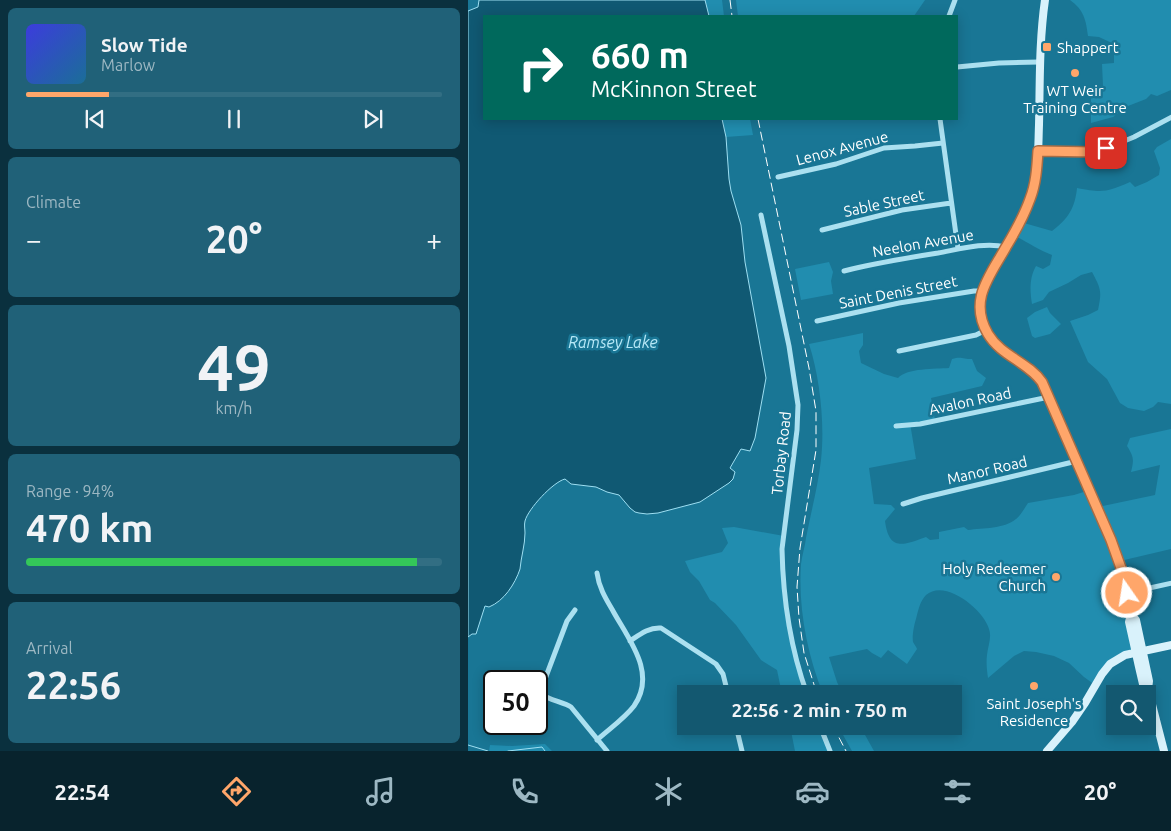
<!DOCTYPE html>
<html lang="en">
<head>
<meta charset="utf-8">
<style>
  body { margin:0; font-family:Ubuntu,sans-serif; background:#206178; color:#f1f3f6; height:100vh; display:flex; flex-direction:column; font-size:19px; white-space:nowrap }
  * { box-sizing:border-box; margin:0 }
  p { font-size:16px; color:#9db8c3 }
  .icon { flex:none; width:28px; height:28px; fill:none; stroke:currentColor; stroke-width:2; stroke-linecap:round; stroke-linejoin:round }
  .map { position:relative; flex:1; overflow:hidden }
  .side { display:flex; flex-direction:column; gap:8px; padding:8px; background:#0a303e; width:468px }
  .side>* { flex:none }
  .top-card { position:absolute; left:15px; top:15px; width:475px; height:105px; border-radius:0px; box-shadow:0 2px 12px #0003; background:#00695c; color:#fff; overflow:hidden }
  .controls { position:absolute; left:638px; top:685px; display:grid; gap:10px }
  .controls a { display:grid; place-items:center; width:50px; height:50px; border-radius:0px; background:#135870; box-shadow:0 2px 12px #0003; font-size:25px }
  .speed { position:absolute; left:15px; top:670px; display:flex; gap:10px; font-size:25px; font-weight:700; text-align:center }
  .speed>* { display:grid; place-content:center; width:65px; height:65px; border-radius:50%; background:#135870; box-shadow:0 2px 12px #0003; line-height:1 }
  .speed .limit { border:2px solid #111; border-radius:8px; background:#fff; color:#111 }
  .pin { position:absolute; display:grid; place-items:center; width:42px; height:42px; color:#fff; margin:-21px; border-radius:10px; box-shadow:0 2px 8px #0006 }
  .me { position:absolute; width:55px; margin:-28px; rotate:347deg; stroke-linejoin:round; filter:drop-shadow(0 0 4px #0008) }
  .turn { display:flex; align-items:center; gap:18px; height:105px; padding:0 25px; font-size:22px }
  .turn .icon { width:65px; height:65px; stroke-width:2.5 }
  .turn b { display:block; font-size:35px; line-height:42px }
  .big { font-size:38px; font-weight:600; line-height:1.1 }
  .side .card { flex:1; display:flex; flex-direction:column; justify-content:center; gap:8px; min-width:0; padding:0 18px; border-radius:8px; background:#206178 }
  .side .dial { align-items:center; gap:0 }
  .dial b { font-size:65px; line-height:1 }
  .song { display:flex; align-items:center; gap:15px }
  .cover { width:60px; height:60px; border-radius:8px; background:linear-gradient(135deg,hsl(240 70% 55%),hsl(200 70% 35%)) }
  .played { height:5px; border-radius:2px; background:linear-gradient(90deg,#ffa66a 20%,#326e83 20%) }
  .keys { display:flex; justify-content:space-around; direction:ltr }
  .heat { display:flex; justify-content:space-between; align-items:center; font-size:28px; direction:ltr }
  .charge { height:8px; border-radius:4px; background:linear-gradient(90deg,#34c759 94%,#326e83 0) }
  .trip { position:absolute; left:209px; top:685px; width:285px; height:50px; border-radius:0px; background:#135870; box-shadow:0 2px 12px #0003; font-weight:600; line-height:50px; text-align:center }
  .dock { display:flex; height:80px; justify-content:space-around; align-items:center; background:#08232d; color:#9db8c3 }
  .dock .icon { width:35px; height:35px }
  .dock .on { color:#ffa66a }
  .dock b { font-size:22px; color:#f1f3f6 }
  main { display:flex; flex:1; min-height:0 }
  .map>svg:first-child { display:block }
  .green { fill:#218daf }
  .water { fill:#105973; stroke:#9edff2 }
  .lines { fill:none; stroke-linecap:round; stroke-linejoin:round }
  .stream { stroke:#9edff2; stroke-width:1 }
  .street { stroke:#abe0f0; stroke-width:5 }
  .secondary { stroke:#d9f2fb; stroke-width:8 }
  .rail { stroke:#fff; stroke-width:1; stroke-dasharray:9 4; stroke-linecap:butt }
  .route-casing { stroke:#a66c45; stroke-width:12 }
  .route { stroke:#ffa66a; stroke-width:9 }
  .poi-dot { fill:#ffa66a; stroke:#197695; stroke-width:2 }
  .labels { text-anchor:middle; dominant-baseline:central; stroke-width:5; stroke-linejoin:round; paint-order:stroke }
  .poi-label { font-size:15px; fill:#fff; stroke:#197695 }
  .street-label { font-size:15px; fill:#fff; stroke:#197695 }
  .water-label { font-size:16px; font-style:italic; fill:#b7e8f7; stroke:#197695 }
</style>
</head>
<body>
<main>
<section class="side">
<div class="card">
<div class="song"><i class="cover"></i><div><b>Slow Tide</b><p>Marlow</p></div></div>
<div class="played"></div>
<div class="keys"><svg class="icon" aria-label="previous" viewBox="0 0 24 24"><path d="M18 5L8 12l10 7zM5 5v14"/></svg><svg class="icon" aria-label="pause" viewBox="0 0 24 24"><path d="M8 5v14M16 5v14"/></svg><svg class="icon" aria-label="next" viewBox="0 0 24 24"><path d="M6 5l10 7-10 7zM19 5v14"/></svg></div>
</div>
<div class="card"><p>Climate</p>
<div class="heat"><a>−</a><b class="big">20°</b><a>+</a></div>
</div>
<div class="card dial"><b>49</b><p>km/h</p></div>
<div class="card"><p>Range · 94%</p><b class="big">470 km</b><div class="charge"></div></div>
<div class="card"><p>Arrival</p><b class="big">22:56</b></div>
</section>
<div class="map">
<svg width="704" height="751" viewBox="0 0 704 751">
  <rect width="100%" height="100%" fill="#197695"/>
  <path class="green" d="M237,0h17l2,16h-15z
    M268,0h189l-11,16h-176z
    M602,0h101v90l-14,6 -6,-2 -5,5 -18,7 -15,11 -22,6v-26l1,-7 9,-1 2,-3 -1,-22 12,-1v-19l-15,-7 -11,-1c-2,-16 -4,-26 -18,-36z
    M254,119h28l3,16 -27,2z
    M703,139v265l-13,-2 -5,5 -9,4 -16,-3 -8,-5 -13,-24 -19,-17 -18,-41 18,-6 10,-5c4,-19 3,-21 -6,-38l-11,3 -13,8 -19,9 -6,8 -11,4c-2,-12 -3,-26 4,-38l7,3 7,-4 2,-10c-13,-5 -23,-12 -35,-18l7,-14 28,8c16,-12 23,-23 25,-43 26,5 30,4 53,-6l5,5 12,-5 12,-7 1,-7 -6,-17 3,-4z
    M361,262l4,10 -2,9 2,13 -32,6 -6,-31z
    M579,307l3,6 11,11 -11,10 -15,4 -3,-2 -5,-18 8,-6z
    M395,333v12l-4,6 2,12 23,11 14,4c9,-10 37,-9 51,-10l3,-9c9,-3 11,0 20,0l5,12 9,7 -4,8 -51,12 4,22 -25,3 6,36 -47,9 5,36 17,1 4,4 -10,12c4,31 19,24 41,16l4,3 9,-1v-7l25,-5 4,3c15,-2 36,-1 48,-11 5,-4 8,-10 12,-16l46,-8 16,-5 8,17 57,-12 5,-30 -29,7c3,-12 3,-15 -4,-26l3,-8 41,-9v120l-51,12 16,91 -17,5 -24,28 -11,-8 -15,-14 -15,-7 -18,-4 -12,-1 -10,5 -26,22c-1,-7 -2,-15 -1,-23 1,-9 5,-18 2,-26 -5,-19 -44,-51 -63,-34 -6,6 -8,16 -10,24 -2,6 -4,17 -3,23 1,2 3,4 4,7l-10,15 -19,-14 -7,8 -9,-5 -5,-4 -38,8 8,25 6,12h-20c-16,-41 -25,-86 -22,-130 1,-9 4,-17 5,-26 5,-26 12,-52 15,-78 4,-36 -1,-82 -12,-116z
    M266,527l50,9 -1,13 3,59 21,86h-25l-5,-24 -16,-10 -25,-35 -21,-22 -5,-3 -11,-19 -9,-9 -5,-11 37,-9 6,-9 -6,-15z
    M322,726h30l11,25h-36z
    M370,726h22l14,25h-22z
    M77,744l7,7h-63l1,-6 22,1z"/>
  <path class="water" d="M11,0h226l4,16h-225v103h238l4,18 3,42 2,12 10,34 4,37 21,116 -11,60 -5,13 -9,-2 -11,19 5,4 -2,7 -4,4 -29,19 -42,11 -11,1 -8,-1 -4,-1 -5,-4 -11,-13 -12,-3 -11,-5 -25,-3 -6,-5c-12,3 -37,30 -40,42 -1,4 0,8 0,12 0,12 -4,24 -5,36 -5,15 -16,32 -31,38l-4,-1 -9,28h-4l-4,3v-626l10,-4z"/>
  <g class="lines">
    <path class="stream" d="M0,745l20,6
      M40,751l34,-4 3,4"/>
    <path class="street" d="M481,16l6,-16
      M489,67l42,-4 40,-1
      M472,119l18,130
      M570,151h62l34,-14 38,-20
      M310,177l58,-13 48,-16 31,-2 28,-3
      M293,215l28,131 9,59 -1,25 -15,119c1,50 8,98 25,145
      M354,230l80,-20 49,-7
      M376,271c31,-8 62,-13 94,-18 22,-4 46,-11 68,-6
      M349,321l82,-18 75,-12h9
      M431,351l77,-16 10,-5
      M428,426l24,-2 129,-27
      M435,504l19,-6 155,-37
      M129,573c2,15 9,26 16,38 16,29 44,62 21,95 -10,13 -25,23 -37,34
      M659,593l45,-10
      M107,610l-8,11 -25,66c-1,3 -1,6 1,8 4,4 22,8 28,12l36,44
      M162,641c9,-6 19,-14 31,-13l55,36 7,10 5,20
      M268,726l6,25
      M352,726l10,25"/>
    <path class="secondary" d="M577,0c-6,42 -5,83 -6,125 -1,24 0,51 -9,74 -6,17 -15,33 -23,48 -14,24 -34,47 -24,76 10,29 38,34 56,54 5,6 7,14 10,20l62,143 10,28 10,46 5,6 13,61 -1,8
      M663,614l-2,8 10,45 4,17 5,5 16,62
      M579,751l25,-29 13,-19 17,-29 8,-10 15,-9 47,-10"/>
    <path class="rail" d="M262,0l2,16
      M290,119l51,249 7,43v39l-16,98 -3,39 2,31 5,35 13,41
      M365,726l13,25"/>
  </g>
  <g class="lines">
    <defs>
      <path id="route" d="M638,148l-11,4 -57,-1c-1,16 -2,33 -8,48 -6,17 -15,33 -24,48 -16,29 -38,53 -18,87 13,22 40,28 54,48l69,158 10,28 6,25"/>
    </defs>
    <use href="#route" class="route-casing"/>
    <use href="#route" class="route"/>
  </g>
  <g class="poi-dot">
    <rect x="574" y="42" width="10" height="10" rx="2.5"/>
    <circle cx="607" cy="73" r="5"/>
    <circle cx="588" cy="577" r="5"/>
    <circle cx="566" cy="686" r="5"/>
  </g>
  <g class="labels">
    <g class="poi-label">
      <text x="589" y="47" text-anchor="start">Shappert</text>
      <text x="607" y="90">WT Weir<tspan x="607" dy="17">Training Centre</tspan></text>
      <text x="578" y="568" text-anchor="end">Holy Redeemer<tspan x="578" dy="17">Church</tspan></text>
      <text x="566" y="703">Saint Joseph's<tspan x="566" dy="17">Residence</tspan></text>
    </g>
    <g class="street-label">
      <text transform="translate(374 148) rotate(-15)">Lenox Avenue</text>
      <text transform="translate(416 203) rotate(-12)">Sable Street</text>
      <text transform="translate(455 243) rotate(-10)">Neelon Avenue</text>
      <text transform="translate(430 292) rotate(-11)">Saint Denis Street</text>
      <text transform="translate(502 401) rotate(-12)">Avalon Road</text>
      <text transform="translate(313 453) rotate(-84)">Torbay Road</text>
      <text transform="translate(519 470) rotate(-13)">Manor Road</text>
    </g>
    <g class="water-label">
      <text x="145" y="342">Ramsey Lake</text>
    </g>
  </g>
</svg>
<div class="controls">
<a><svg class="icon" aria-label="search" viewBox="0 0 24 24"><circle cx="10" cy="10" r="6"/><path d="M15 15l6 6"/></svg></a>
</div>
<div class="speed"><div class="limit">50</div></div>
<div class="pin" style="left:638px;top:148px;background:#d93025"><svg class="icon" aria-label="arrive" viewBox="0 0 24 24"><path d="M6 21V4h12l-3 4 3 4H6"/></svg></div>
<svg class="me" style="left:659px;top:593px" viewBox="-20 -20 40 40"><circle r="17" fill="#ffa66a" stroke="#fff" stroke-width="3"/><path d="M0-11L8 9 0 5-8 9z" fill="#fff"/></svg>
<div class="trip">22:56 · 2 min · 750 m</div>
<div class="top-card">
<div class="turn"><svg class="icon" aria-label="right" viewBox="0 0 24 24"><path d="M7 20v-9h11M14 6l5 5-5 5"/></svg><div><b>660 m</b>McKinnon Street</div></div>
</div>
</div>
</main>
<nav class="dock">
<b>22:54</b>
<svg class="icon on" aria-label="directions" viewBox="0 0 24 24"><path d="M12 3l9 9-9 9-9-9zM9 14v-3h6M13 9l2 2-2 2"/></svg>
<svg class="icon" aria-label="music" viewBox="0 0 24 24"><path d="M9 18V5l10-2v13"/><circle cx="6" cy="18" r="3"/><circle cx="16" cy="16" r="3"/></svg>
<svg class="icon" aria-label="phone" viewBox="0 0 24 24"><path d="M5 4h4l2 5-3 2q2 4 5 5l2-3 5 2v4C11 20 4 13 5 4z"/></svg>
<svg class="icon" aria-label="climate" viewBox="0 0 24 24"><path d="M12 3v18M4 7l16 10M4 17L20 7"/></svg>
<svg class="icon" aria-label="car" viewBox="0 0 24 24"><path d="M5 17H2v-5l4-1 3-4h7l3 4 3 1v5h-3M9 17h6M6 11h13"/><circle cx="7" cy="17" r="2"/><circle cx="17" cy="17" r="2"/></svg>
<svg class="icon" aria-label="filters" viewBox="0 0 24 24"><path d="M4 7h16M4 17h16"/><circle cx="9" cy="7" r="2"/><circle cx="15" cy="17" r="2"/></svg>
<b>20°</b>
</nav>
</body>
</html>
